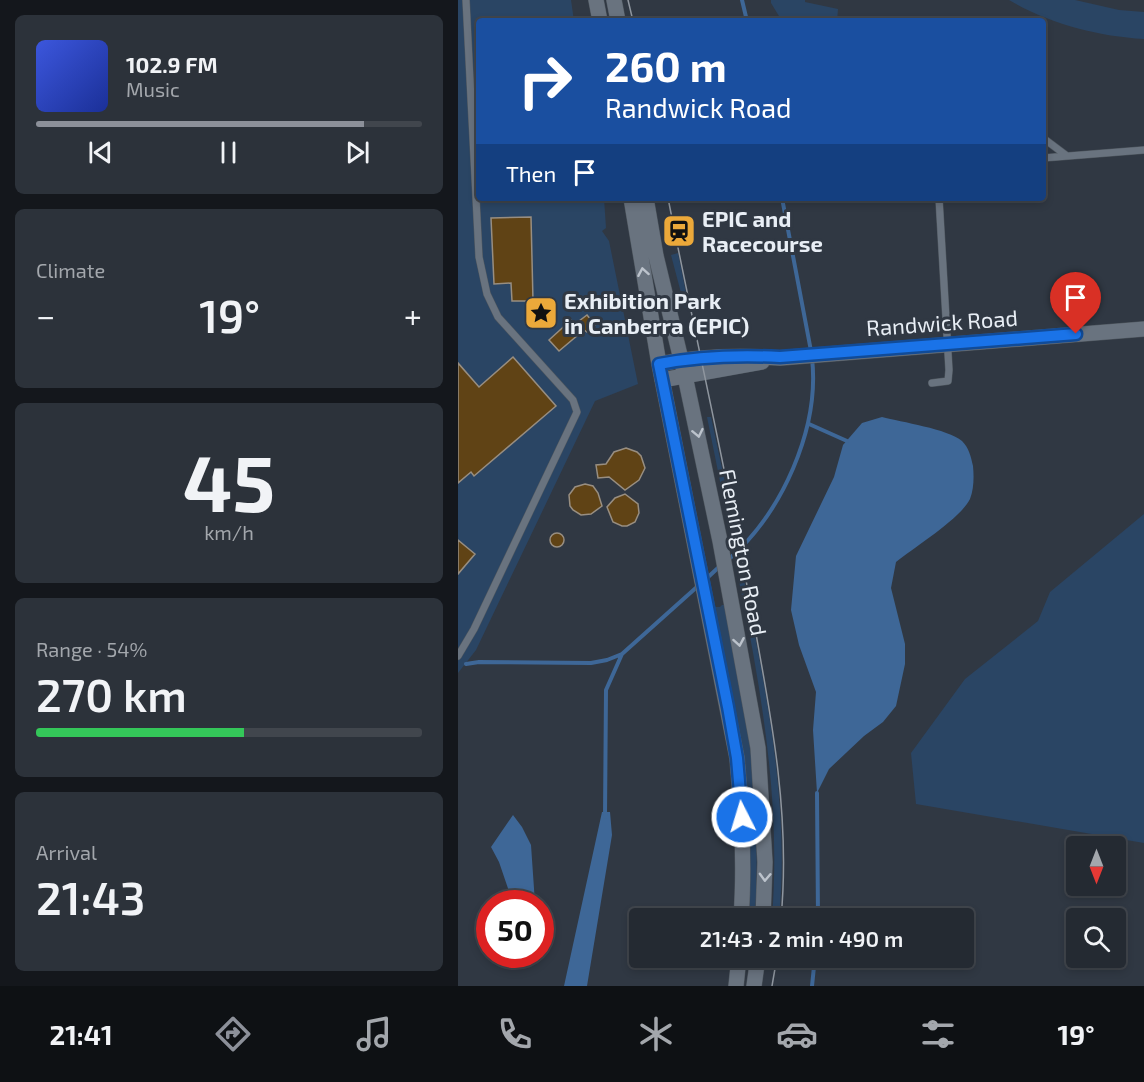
<!DOCTYPE html>
<html lang="en">
<head>
<meta charset="utf-8">
<style>
  body { margin:0; font-family:"Exo 2",sans-serif; background:#2c323a; color:#f1f3f6; height:100vh; display:flex; flex-direction:column; font-size:22px; white-space:nowrap }
  * { box-sizing:border-box; margin:0 }
  p { font-size:20px; color:#a3a7ac }
  .icon { flex:none; width:33px; height:33px; fill:none; stroke:currentColor; stroke-width:2; stroke-linecap:round; stroke-linejoin:round }
  .map { position:relative; flex:1; overflow:hidden }
  .side { display:flex; flex-direction:column; gap:15px; padding:15px; background:#14171c; width:458px }
  .side>* { flex:none }
  .guide { position:absolute; left:18px; top:18px; width:570px; height:183px; border-radius:6px; box-shadow:0 3px 9px #0003,0 0 0 2px #41464d; background:#1a4fa0; color:#fff; overflow:hidden }
  .needle { width:39px; rotate:180deg }
  .fabs { position:absolute; left:608px; top:836px; display:grid; gap:12px }
  .fabs a { display:grid; place-items:center; width:60px; height:60px; border-radius:6px; background:#242a32; box-shadow:0 3px 9px #0003,0 0 0 2px #41464d; font-size:30px }
  .speed { position:absolute; left:18px; top:890px; display:flex; gap:12px; font-size:30px; font-weight:700; text-align:center }
  .speed>* { display:grid; place-content:center; width:78px; height:78px; border-radius:50%; background:#242a32; box-shadow:0 3px 9px #0003,0 0 0 2px #41464d; line-height:1 }
  .speed .limit { border:9px solid #d22; background:#fff; color:#111 }
  .pin { position:absolute; display:grid; place-items:center; width:51px; height:51px; color:#fff; margin:-62px -26px; border-radius:50% 50% 50% 0; rotate:-45deg; box-shadow:0 0 6px #0007 }
  .pin .icon { rotate:45deg }
  .me { position:absolute; width:66px; margin:-33px; rotate:355deg; stroke-linejoin:round; filter:drop-shadow(0 0 4px #0008) }
  .turn { display:flex; align-items:center; gap:21px; height:126px; padding:0 30px; font-size:27px }
  .turn .icon { width:78px; height:78px; stroke-width:2.5 }
  .turn b { display:block; font-size:42px; line-height:51px }
  .then { display:flex; align-items:center; height:57px; padding:0 30px; background:#0003; gap:12px; font-size:22px }
  .big { font-size:45px; font-weight:600; line-height:1.1 }
  .side .tile { flex:1; display:flex; flex-direction:column; justify-content:center; gap:9px; min-width:0; padding:0 21px; border-radius:9px; background:#2c323a }
  .side .dial { align-items:center; gap:0 }
  .dial b { font-size:78px; line-height:1 }
  .song { display:flex; align-items:center; gap:18px }
  .cover { width:72px; height:72px; border-radius:9px; background:linear-gradient(135deg,hsl(230 70% 55%),hsl(230 70% 35%)) }
  .played { height:6px; border-radius:3px; background:linear-gradient(90deg,#8c9099 85%,#41464d 85%) }
  .keys { display:flex; justify-content:space-around; direction:ltr }
  .heat { display:flex; justify-content:space-between; align-items:center; font-size:33px; direction:ltr }
  .charge { height:9px; border-radius:4px; background:linear-gradient(90deg,#34c759 54%,#41464d 0) }
  .trip { position:absolute; left:171px; top:908px; width:345px; height:60px; border-radius:6px; background:#242a32; box-shadow:0 3px 9px #0003,0 0 0 2px #41464d; font-weight:600; line-height:60px; text-align:center }
  .menu { display:flex; height:96px; justify-content:space-around; align-items:center; background:#0e1114; color:#a3a7ac }
  .menu .icon { width:42px; height:42px }
  .menu .active { color:#8c9099 }
  .menu b { font-size:27px; color:#f1f3f6 }
  main { display:flex; flex:1; min-height:0 }
  .map>svg:first-child { display:block }
  .green { fill:#2a4564 }
  .water { fill:#3e6797 }
  .lines { fill:none; stroke-linecap:round; stroke-linejoin:round }
  .stream { stroke:#3e6797; stroke-width:4 }
  .building { fill:#604315; stroke:#988e81; stroke-width:1.5 }
  .lane-casing { stroke:#4e565e; stroke-width:8 }
  .secondary-casing { stroke:#4e565e; stroke-width:16 }
  .lane { stroke:#69737f; stroke-width:7 }
  .secondary { stroke:#69737f; stroke-width:15 }
  .tram { stroke:#8f969f; stroke-width:1.5 }
  .oneway { stroke:#bcc3cc }
  .route-casing { stroke:#114b97; stroke-width:15 }
  .route { stroke:#1a73e8; stroke-width:10 }
  .labels { text-anchor:middle; dominant-baseline:central; stroke-width:6; stroke-linejoin:round; paint-order:stroke }
  .poi-label { font-size:22px; font-weight:bold; fill:#e8eef5; stroke:#303843; text-anchor:start }
  .street-label { font-size:22px; fill:#e8eef5; stroke:#303843 }
</style>
</head>
<body>
<main>
<section class="side">
<div class="tile">
<div class="song"><i class="cover"></i><div><b>102.9 FM</b><p>Music</p></div></div>
<div class="played"></div>
<div class="keys"><svg class="icon" aria-label="previous" viewBox="0 0 24 24"><path d="M18 5L8 12l10 7zM5 5v14"/></svg><svg class="icon" aria-label="pause" viewBox="0 0 24 24"><path d="M8 5v14M16 5v14"/></svg><svg class="icon" aria-label="next" viewBox="0 0 24 24"><path d="M6 5l10 7-10 7zM19 5v14"/></svg></div>
</div>
<div class="tile"><p>Climate</p>
<div class="heat"><a>−</a><b class="big">19°</b><a>+</a></div>
</div>
<div class="tile dial"><b>45</b><p>km/h</p></div>
<div class="tile"><p>Range · 54%</p><b class="big">270 km</b><div class="charge"></div></div>
<div class="tile"><p>Arrival</p><b class="big">21:43</b></div>
</section>
<div class="map">
<svg width="687" height="986" viewBox="0 0 687 986">
  <rect width="100%" height="100%" fill="#303843"/>
  <path class="green" d="M0,0h113l3,21h-95v177h125l2,30 -4,3 7,10 29,143 -43,17 -119,249 -18,23z
    M313,0h34v2l33,7 -1,12h-55l-11,-18z
    M551,0h66l44,10 25,2v27c-47,-3 -94,-15 -135,-39z
    M220,253l11,55h-4l-14,-53z
    M249,417h4l21,98 -5,1z
    M686,514v329l-228,-39 -5,-51 54,-74 73,-58 12,-29z
    M286,580c22,111 46,224 35,338h-7c9,-113 -10,-226 -33,-337z
    M264,605h3c10,49 21,99 26,149 6,54 7,110 4,164h-6c6,-106 -14,-208 -34,-311h5z"/>
  <path class="water" d="M424,417c19,5 66,12 80,24 7,7 9,16 11,25 1,10 1,23 -3,33 -9,19 -55,48 -74,63l-5,26 14,56v20l-9,42 -13,16 -19,14 -35,33 -12,24 -4,-63 3,-38 -17,-47 -8,-35 5,-54 38,-79 9,-32 19,-22z
    M144,812h8l2,23 -25,151h-23z
    M55,815l9,12 9,18 4,58h-22l-14,-41 -8,-15z"/>
  <g class="lines">
    <path class="stream" d="M284,0l5,21
      M324,198l29,153
      M351,424l38,17
      M270,560c54,-47 92,-131 84,-202
      M248,579l14,-13
      M8,664l13,-2 112,1 16,-3 15,-6
      M359,793l1,125
      M147,817l1,-127 16,-36 76,-68
      M354,986l3,-29"/>
  </g>
  <path class="building" d="M73,217l2,84h-21l-1,-18 -17,1 -3,-66z
    M129,315l8,10 -8,7 -3,-2 -25,21 -10,-11 22,-20 4,4z
    M55,357l43,49 -82,70 -3,-4 -13,11v-120l21,24z
    M168,448l11,4 4,4 4,12 -6,12 -14,10 -16,-13 -11,1 -2,-13 10,-1 8,-12z
    M127,484l8,2 5,7 4,13 -11,8 -10,1 -8,-5 -3,-4 -1,-11 6,-8z
    M167,494l13,10 1,9 -4,9 -8,4h-5l-9,-4 -6,-15 8,-9z
    M92 540a7 7 0 1 1 14 0a7 7 0 1 1-14 0Z
    M0,540l17,14 -17,20z"/>
  <g class="lines">
    <defs>
      <path id="lane" d="M585,138l24,18
        M585,158l102,-8
        M474,383l16,-2 1,-11 -10,-172
        M0,656l16,-27 103,-217 -4,-12 -75,-83 -11,-23 -8,-37 -13,-257"/>
      <path id="secondary" d="M138,0l4,21
        M156,0l4,21
        M173,198l28,166 78,394c5,54 8,106 4,160
        M188,198l10,58 29,120 35,165 38,207 7,114 -2,56
        M201,364c40,-8 80,-9 121,-6l365,-29
        M204,380l100,-18
        M278,986l3,-29
        M296,986l4,-29"/>
    </defs>
    <use href="#lane" class="lane-casing"/>
    <use href="#secondary" class="secondary-casing"/>
    <use href="#lane" class="lane"/>
    <use href="#secondary" class="secondary"/>
    <path class="tram" d="M170,0l5,21
      M210,198c27,137 58,272 83,409 19,103 40,206 30,311
      M314,986l5,-29"/>
  </g>
  <defs><path id="oneway-chevron" d="M-2-3.5L2.5 0L-2 3.5" fill="none" stroke-width="1.6" stroke-linecap="round" stroke-linejoin="round" transform="scale(1.5)"/></defs>
  <g class="oneway">
    <use href="#oneway-chevron" transform="translate(185 272) rotate(-100)"/>
    <use href="#oneway-chevron" transform="translate(240 433) rotate(78)"/>
    <use href="#oneway-chevron" transform="translate(281 642) rotate(80)"/>
    <use href="#oneway-chevron" transform="translate(307 877) rotate(92)"/>
  </g>
  <g class="lines">
    <defs>
      <path id="route" d="M284,817l-5,-59 -9,-51 -69,-343c40,-8 80,-9 121,-7l296,-23"/>
    </defs>
    <use href="#route" class="route-casing"/>
    <use href="#route" class="route"/>
  </g>
  <defs>
    <symbol id="station-square" viewBox="-11 -11 22 22"><rect x="-9" y="-9" width="18" height="18" rx="4" fill="#eca93a" stroke="#303843"/><path d="M-3-6H3Q5-6 5-4V2Q5 4 3 4L4.5 6H3L1.5 4h-3L-3 6H-4.5L-3 4Q-5 4-5 2V-4Q-5-6-3-6ZM-3.5-4v3h7v-3ZM-3.5 1v1.5H-2V1ZM2 1v1.5H3.5V1Z" fill="#111"/></symbol>
    <symbol id="sight-square" viewBox="-11 -11 22 22"><rect x="-9" y="-9" width="18" height="18" rx="4" fill="#eca93a" stroke="#303843"/><path d="M0-6L1.8-2.2L6-1.7L2.9 1.2L3.7 5.4L0 3.3L-3.7 5.4L-2.9 1.2L-6-1.7L-1.8-2.2Z" fill="#111"/></symbol>
  </defs>
  <g fill-rule="evenodd">
    <use href="#station-square" x="202" y="212" width="38" height="38"/>
    <use href="#sight-square" x="64" y="294" width="38" height="38"/>
  </g>
  <g class="labels">
    <g class="poi-label">
      <text x="244" y="218">EPIC and<tspan x="244" dy="25">Racecourse</tspan></text>
      <text x="106" y="300">Exhibition Park<tspan x="106" dy="25">in Canberra (EPIC)</tspan></text>
    </g>
    <g class="street-label">
      <text transform="translate(484 322) rotate(-4)">Randwick Road</text>
      <text transform="translate(286 552) rotate(79)">Flemington Road</text>
    </g>
  </g>
</svg>
<div class="fabs">
<a><svg class="needle" viewBox="-14 -14 28 28"><path d="M0-13l5 13h-10z" fill="#e53935"/><path d="M0 13l5-13h-10z" fill="#a3a7ac"/></svg></a>
<a><svg class="icon" aria-label="search" viewBox="0 0 24 24"><circle cx="10" cy="10" r="6"/><path d="M15 15l6 6"/></svg></a>
</div>
<div class="speed"><div class="limit">50</div></div>
<div class="pin" style="left:618px;top:334px;background:#d93025"><svg class="icon" aria-label="arrive" viewBox="0 0 24 24"><path d="M6 21V4h12l-3 4 3 4H6"/></svg></div>
<svg class="me" style="left:284px;top:817px" viewBox="-20 -20 40 40"><circle r="17" fill="#1a73e8" stroke="#fff" stroke-width="3"/><path d="M0-11L8 9 0 5-8 9z" fill="#fff"/></svg>
<div class="trip">21:43 · 2 min · 490 m</div>
<div class="guide">
<div class="turn"><svg class="icon" aria-label="right" viewBox="0 0 24 24"><path d="M7 20v-9h11M14 6l5 5-5 5"/></svg><div><b>260 m</b>Randwick Road</div></div>
<div class="then">Then<svg class="icon" aria-label="arrive" viewBox="0 0 24 24"><path d="M6 21V4h12l-3 4 3 4H6"/></svg></div>
</div>
</div>
</main>
<nav class="menu">
<b>21:41</b>
<svg class="icon active" aria-label="directions" viewBox="0 0 24 24"><path d="M12 3l9 9-9 9-9-9zM9 14v-3h6M13 9l2 2-2 2"/></svg>
<svg class="icon" aria-label="music" viewBox="0 0 24 24"><path d="M9 18V5l10-2v13"/><circle cx="6" cy="18" r="3"/><circle cx="16" cy="16" r="3"/></svg>
<svg class="icon" aria-label="phone" viewBox="0 0 24 24"><path d="M5 4h4l2 5-3 2q2 4 5 5l2-3 5 2v4C11 20 4 13 5 4z"/></svg>
<svg class="icon" aria-label="climate" viewBox="0 0 24 24"><path d="M12 3v18M4 7l16 10M4 17L20 7"/></svg>
<svg class="icon" aria-label="car" viewBox="0 0 24 24"><path d="M5 17H2v-5l4-1 3-4h7l3 4 3 1v5h-3M9 17h6M6 11h13"/><circle cx="7" cy="17" r="2"/><circle cx="17" cy="17" r="2"/></svg>
<svg class="icon" aria-label="filters" viewBox="0 0 24 24"><path d="M4 7h16M4 17h16"/><circle cx="9" cy="7" r="2"/><circle cx="15" cy="17" r="2"/></svg>
<b>19°</b>
</nav>
</body>
</html>
